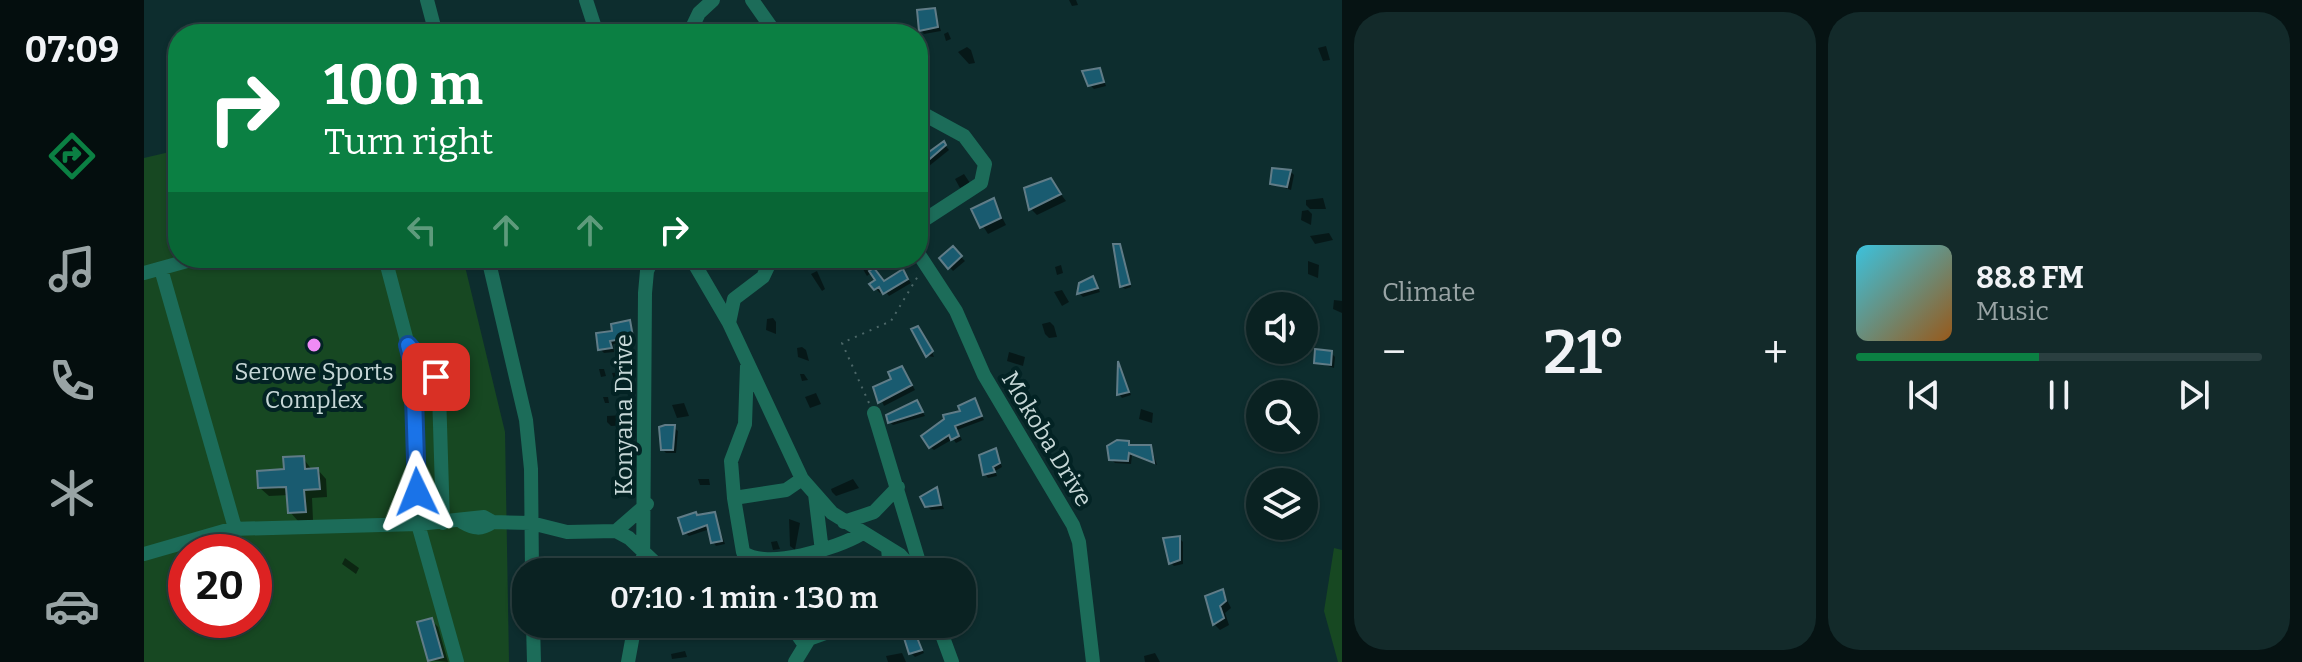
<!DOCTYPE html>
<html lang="en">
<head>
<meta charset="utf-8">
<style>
  body { margin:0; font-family:Bitter,serif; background:#132a2a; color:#f1f3f6; height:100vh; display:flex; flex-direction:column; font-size:30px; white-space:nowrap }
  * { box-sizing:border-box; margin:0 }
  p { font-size:26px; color:#99a4a5 }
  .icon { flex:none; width:44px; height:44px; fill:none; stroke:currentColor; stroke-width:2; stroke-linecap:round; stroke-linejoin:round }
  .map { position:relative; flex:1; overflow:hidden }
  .sheet { display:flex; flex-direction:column; gap:12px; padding:12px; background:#061313; width:960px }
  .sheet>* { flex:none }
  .guide { position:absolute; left:24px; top:24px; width:760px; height:244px; border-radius:32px; box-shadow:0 2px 6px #0004,0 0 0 2px #2a3f40; background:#0b8043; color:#fff; overflow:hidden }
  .buttons { position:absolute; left:1102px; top:292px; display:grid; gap:16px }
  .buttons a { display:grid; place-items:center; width:72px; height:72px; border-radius:50%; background:#0a2222; box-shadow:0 2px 6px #0004,0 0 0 2px #2a3f40; font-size:40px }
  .speed { position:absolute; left:24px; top:534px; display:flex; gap:16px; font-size:40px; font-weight:700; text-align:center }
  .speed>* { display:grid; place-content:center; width:104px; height:104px; border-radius:50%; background:#0a2222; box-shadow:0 2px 6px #0004,0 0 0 2px #2a3f40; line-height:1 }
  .speed .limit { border:12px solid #d22; background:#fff; color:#111 }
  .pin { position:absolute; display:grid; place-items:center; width:68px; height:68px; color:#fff; margin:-34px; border-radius:16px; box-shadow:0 4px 12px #0006 }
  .me { position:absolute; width:88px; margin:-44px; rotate:358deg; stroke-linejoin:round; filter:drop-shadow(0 0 6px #0008) }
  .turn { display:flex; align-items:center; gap:28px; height:168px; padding:0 24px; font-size:36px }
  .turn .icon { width:104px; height:104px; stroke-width:2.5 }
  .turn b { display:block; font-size:56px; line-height:68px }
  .lanes { display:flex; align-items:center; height:76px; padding:0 24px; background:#0003; justify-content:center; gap:40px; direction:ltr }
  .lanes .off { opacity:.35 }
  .big { font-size:60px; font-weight:600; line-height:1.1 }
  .sheet .tile { flex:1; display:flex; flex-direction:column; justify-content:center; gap:12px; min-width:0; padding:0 28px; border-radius:32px; background:#132a2a }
  .song { display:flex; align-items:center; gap:24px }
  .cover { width:96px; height:96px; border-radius:12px; background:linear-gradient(135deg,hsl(190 70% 55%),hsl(30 70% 35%)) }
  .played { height:8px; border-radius:4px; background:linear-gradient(90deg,#0b8043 45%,#2a3f40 45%) }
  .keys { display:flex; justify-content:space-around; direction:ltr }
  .heat { display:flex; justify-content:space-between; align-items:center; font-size:44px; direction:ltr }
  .sheet .tiles { flex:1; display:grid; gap:12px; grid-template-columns:repeat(2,1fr) }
  .trip { position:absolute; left:368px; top:558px; width:464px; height:80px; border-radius:32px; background:#0a2222; box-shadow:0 2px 6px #0004,0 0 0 2px #2a3f40; font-weight:600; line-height:80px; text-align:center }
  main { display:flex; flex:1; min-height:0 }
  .dock { display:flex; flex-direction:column; width:144px; justify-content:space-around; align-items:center; background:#040e0e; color:#99a4a5 }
  .dock .icon { width:56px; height:56px }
  .dock .active { color:#0b8043 }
  .dock b { font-size:36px; color:#f1f3f6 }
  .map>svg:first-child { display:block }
  .green { fill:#174822; fill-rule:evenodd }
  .shadow { fill:#0007 }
  .building { fill:#195b70; stroke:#607c87; stroke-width:2 }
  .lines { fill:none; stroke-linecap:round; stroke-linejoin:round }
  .path { stroke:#4c6768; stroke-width:2; stroke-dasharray:2 6; stroke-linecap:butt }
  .minor { stroke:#1c6c59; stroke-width:14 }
  .route-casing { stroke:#114b97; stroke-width:20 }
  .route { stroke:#1a73e8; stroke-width:14 }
  .poi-dot { fill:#f08bf5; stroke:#032324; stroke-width:3 }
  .labels { text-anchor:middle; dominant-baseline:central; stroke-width:8; stroke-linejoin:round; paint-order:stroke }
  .poi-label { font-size:24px; fill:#c6d7d7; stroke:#032324 }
  .street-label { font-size:24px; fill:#c6d7d7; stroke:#032324 }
</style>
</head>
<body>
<main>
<nav class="dock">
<b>07:09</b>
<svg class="icon active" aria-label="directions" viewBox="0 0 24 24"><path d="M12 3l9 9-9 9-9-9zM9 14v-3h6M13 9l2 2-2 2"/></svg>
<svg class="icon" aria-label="music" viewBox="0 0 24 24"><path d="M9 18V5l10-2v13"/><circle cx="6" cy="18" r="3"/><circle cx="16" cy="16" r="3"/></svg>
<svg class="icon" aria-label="phone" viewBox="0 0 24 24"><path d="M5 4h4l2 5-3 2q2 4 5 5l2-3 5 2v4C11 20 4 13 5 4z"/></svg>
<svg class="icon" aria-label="climate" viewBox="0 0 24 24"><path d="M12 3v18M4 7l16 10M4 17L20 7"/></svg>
<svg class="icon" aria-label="car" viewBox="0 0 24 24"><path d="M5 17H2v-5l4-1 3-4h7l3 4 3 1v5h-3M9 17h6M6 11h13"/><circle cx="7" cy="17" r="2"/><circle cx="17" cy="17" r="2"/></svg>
</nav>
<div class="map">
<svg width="1198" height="662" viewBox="0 0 1198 662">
  <rect width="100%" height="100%" fill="#0d2d2e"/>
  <path class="green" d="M34,150v108h285l42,174 4,230h-365v-504zM42,552h68v68h-68z
    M1190,548l8,2v112h-4l-14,-51z"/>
  <path class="shadow" d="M925,0h7l2,5 -6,1z
    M790,10l7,21 -17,3 -4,-4z
    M804,32l3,7 -5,2 -2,-7z
    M1182,46l4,14 -7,1 -5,-13z
    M823,47l4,3 4,13 -6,1 -11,-12z
    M955,70l7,16 -12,3 -4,-4z
    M774,132l8,7 -8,10z
    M800,144l5,6 -20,16 -10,-7z
    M1146,171l4,4 -3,15 -19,-6z
    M820,174l6,9 -10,5 -5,-9z
    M906,180l16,21 -29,14 -6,-6z
    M1179,198l3,11h-16l-4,-4v-5z
    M849,200l13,25 -18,9 -15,-24z
    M1164,210l4,4 -1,11 -10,-5 1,-9z
    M1185,233l4,7 -18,4 -5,-8z
    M976,246l11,41 -6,2 -3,-3z
    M809,249l12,12 -12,10 -11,-12z
    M721,258l19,26 19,-13 8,12 -22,13 -5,-6 -4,3 -8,-8 6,-5 -6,-8 -5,4 -10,-17z
    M1164,261l11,4 -1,13 -10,-4z
    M917,265l2,8 -6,2 -2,-8z
    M673,271l8,18 -3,2 -11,-17z
    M949,278l7,14 -17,5 -4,-4z
    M918,290l7,12 -7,4 -8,-14z
    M1190,300l8,1v12l-9,-4z
    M629,318l3,4v12l-10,-4 1,-11z
    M485,322l7,19 -23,3 1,8 -10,1 -4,-4z
    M906,322l4,4 3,11 -8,1 -4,-4 -3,-10z
    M770,330l14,12 6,15 -7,-1z
    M658,347l4,3 3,11 -11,-4 -1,-9z
    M865,352l16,5 -2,9 -16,-5z
    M1187,353l4,4 -1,11 -18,-6z
    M975,366l12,29 -9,3 -3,-4z
    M455,369h5l2,7 -5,1z
    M478,372l5,16 -10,1 -5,-16z
    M761,372l10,18 -31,16 -8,-18z
    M656,374h4l4,6 -6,1z
    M672,393l5,11 -11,4 -5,-11z
    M459,397h5l1,6h-4z
    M830,401l10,19 -27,10 5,10 -6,3 -3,-4 -19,11 -4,-3z
    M772,402l9,14 -32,9 -3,-3z
    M540,403l5,13 -12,2 -5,-13z
    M997,409l12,4 -1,10 -13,-4z
    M480,415l5,10 -18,1 -4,-4v-6z
    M530,428l4,3 -2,22h-10l-4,-4z
    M984,443l4,4h19l6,18 -25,-10 -1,9 -16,-1 -4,-4z
    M852,450l6,17 -7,4 2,5 -9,2 -3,-4z
    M159,458l9,12h6l8,9 1,18 -15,1 1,22 -15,1 -8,-9 -1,-17 -20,1 -9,-8z
    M554,479h11l1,6h-10z
    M709,479l6,9 -23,8 -4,-4 -1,-3z
    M792,489l8,20 -13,1 -4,-4z
    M570,514l11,30 -9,2 -3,-4 -3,-13 -21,7 -4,-3 13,-16z
    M645,519l11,4 -5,27 -5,-4z
    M1035,538l4,4v22l-9,2 -3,-3z
    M627,542l6,-1 3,8 -7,1z
    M201,558l14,10 -3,6 -14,-10z
    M1079,592l8,16 -6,5 4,12 -9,5 -6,-6z
    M287,620l7,7 10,35 -18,-2z
    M771,637l9,16 -9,4 -4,-4z
    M541,651l2,6 -15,2 -1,-5z
    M758,653l4,9h-18l-2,-6z
    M1011,653l5,9h-15l-1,-6z"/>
  <path class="building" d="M791,8l3,19 -19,4 -2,-21z
    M956,68l4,14 -16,4 -6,-15z
    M800,141l2,4 -22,19 -6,-4z
    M1128,168l19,2 -4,17 -17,-3z
    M907,178l10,16 -32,16 -5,-22z
    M850,198l7,20 -21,10 -9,-19z
    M969,244h7l10,40 -10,3z
    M809,246l9,10 -14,13 -9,-11z
    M730,268l10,13 19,-12 5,10 -25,15 -4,-7 -5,3 -5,-6 6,-4 -6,-9z
    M949,276l5,12 -21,6 2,-11z
    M486,320l3,17 -23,4 2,7 -14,2 -2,-17 16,-2 -1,-7z
    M774,326l15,25 -7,6 -15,-28z
    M1171,349l17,2 -1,14 -17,-2z
    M974,361l11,31 -12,3z
    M758,366l10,19 -34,18 -5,-16 18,-8 -3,-7z
    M831,398l7,18 -27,10 4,10 -8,4 -2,-5 -20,13 -8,-12 23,-17 -1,-4 17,-4 -2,-5z
    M773,400l6,12 -35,11 -2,-8z
    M521,425h10l-2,25h-12l-2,-23z
    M973,440l12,1v4h22l3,18 -25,-10 -1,8 -19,-1 -2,-14z
    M852,448l4,15 -7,4 2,5 -12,3 -4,-20z
    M160,456l1,13 13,-1 2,21 -16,1 2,22 -18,1 -2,-26 -28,1 -1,-17 27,-2 -1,-12z
    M793,487l4,18 -16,2 -5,-10z
    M552,512l1,3 18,-3 7,29 -11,2 -4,-18 -24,9 -5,-16z
    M1036,536v24l-11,4 -6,-26z
    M1079,589l3,12 -6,5 4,12 -11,7 -8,-29z
    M288,618l11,39 -15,4 -11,-39z
    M772,635l6,15 -13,4 -5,-16z"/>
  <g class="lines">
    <path class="path" d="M725,403l-27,-60 49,-22 27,-45"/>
    <path class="minor" d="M283,0l9,34
      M442,0l11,34
      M608,0l24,34
      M545,34l10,-21 14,-13
      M774,111l46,25 21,28 -4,19 -63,41
      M774,253l38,58 28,64 89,150 6,17 14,120
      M241,258l28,106 5,160 66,-7 9,5 38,1 36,9 49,-1 31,-27
      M344,258l38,162 5,49 1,103
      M547,258l38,65 73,156 30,34 68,42 16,17
      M17,269l74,259
      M0,273l54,-15
      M585,323l5,-24 29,-22 9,-19
      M267,349l25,28 3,15 4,131
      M603,366l-2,58 -14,37 3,37 52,-8 16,-11
      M730,413l48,159
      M671,494l7,57
      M590,498l9,54c22,19 95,-4 118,-18
      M318,522c12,7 19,8 31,0
      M700,522l30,-10 24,-25
      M472,531l13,7 36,34
      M744,548l2,24
      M0,554l87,-25 187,-5 39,138
      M499,572l2,-279 2,-22 6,-13
      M389,624l1,38
      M642,624l6,3 12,17
      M794,624l14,38
      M484,662l7,-38
      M651,662l14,-23 42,-15"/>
  </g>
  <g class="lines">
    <defs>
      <path id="route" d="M273,492l-4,-128 -5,-19 28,32"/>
    </defs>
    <use href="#route" class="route-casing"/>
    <use href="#route" class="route"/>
  </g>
  <circle class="poi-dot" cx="170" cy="345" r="8"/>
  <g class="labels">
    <g class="poi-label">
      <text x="170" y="372">Serowe Sports<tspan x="170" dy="28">Complex</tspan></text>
    </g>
    <g class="street-label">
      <text transform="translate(480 415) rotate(-90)">Konyana Drive</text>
      <text transform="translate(903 439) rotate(59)">Mokoba Drive</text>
    </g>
  </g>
</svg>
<div class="buttons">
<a><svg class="icon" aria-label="sound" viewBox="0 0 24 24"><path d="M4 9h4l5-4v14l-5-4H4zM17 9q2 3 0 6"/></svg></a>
<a><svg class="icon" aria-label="search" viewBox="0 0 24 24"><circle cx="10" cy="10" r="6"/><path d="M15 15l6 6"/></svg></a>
<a><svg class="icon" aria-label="layers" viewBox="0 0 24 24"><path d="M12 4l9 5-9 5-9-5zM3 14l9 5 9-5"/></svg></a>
</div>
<div class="speed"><div class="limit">20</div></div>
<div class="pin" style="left:292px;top:377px;background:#d93025"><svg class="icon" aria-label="arrive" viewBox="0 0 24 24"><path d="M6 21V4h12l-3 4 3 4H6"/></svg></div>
<svg class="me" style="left:273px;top:492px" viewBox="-20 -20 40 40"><path d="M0-17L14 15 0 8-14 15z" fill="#1a73e8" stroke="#fff" stroke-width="4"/></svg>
<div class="trip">07:10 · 1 min · 130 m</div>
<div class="guide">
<div class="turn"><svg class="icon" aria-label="right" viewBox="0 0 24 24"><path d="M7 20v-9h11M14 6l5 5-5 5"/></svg><div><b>100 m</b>Turn right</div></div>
<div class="lanes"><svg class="icon off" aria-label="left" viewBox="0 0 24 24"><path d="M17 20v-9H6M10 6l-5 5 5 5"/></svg><svg class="icon off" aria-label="ahead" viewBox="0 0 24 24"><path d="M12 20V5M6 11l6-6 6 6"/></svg><svg class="icon off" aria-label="ahead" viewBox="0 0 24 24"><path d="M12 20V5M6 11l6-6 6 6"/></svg><svg class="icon" aria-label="right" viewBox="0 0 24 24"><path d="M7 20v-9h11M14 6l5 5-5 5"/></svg></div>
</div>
</div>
<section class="sheet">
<div class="tiles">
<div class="tile"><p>Climate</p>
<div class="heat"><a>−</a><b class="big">21°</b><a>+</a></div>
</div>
<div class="tile">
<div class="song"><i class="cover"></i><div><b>88.8 FM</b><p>Music</p></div></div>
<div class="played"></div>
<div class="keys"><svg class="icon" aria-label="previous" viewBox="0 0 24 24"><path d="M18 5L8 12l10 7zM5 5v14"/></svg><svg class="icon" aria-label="pause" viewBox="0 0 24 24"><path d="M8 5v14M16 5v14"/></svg><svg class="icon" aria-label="next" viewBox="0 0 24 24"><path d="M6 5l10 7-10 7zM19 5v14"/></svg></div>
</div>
</div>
</section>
</main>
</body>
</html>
